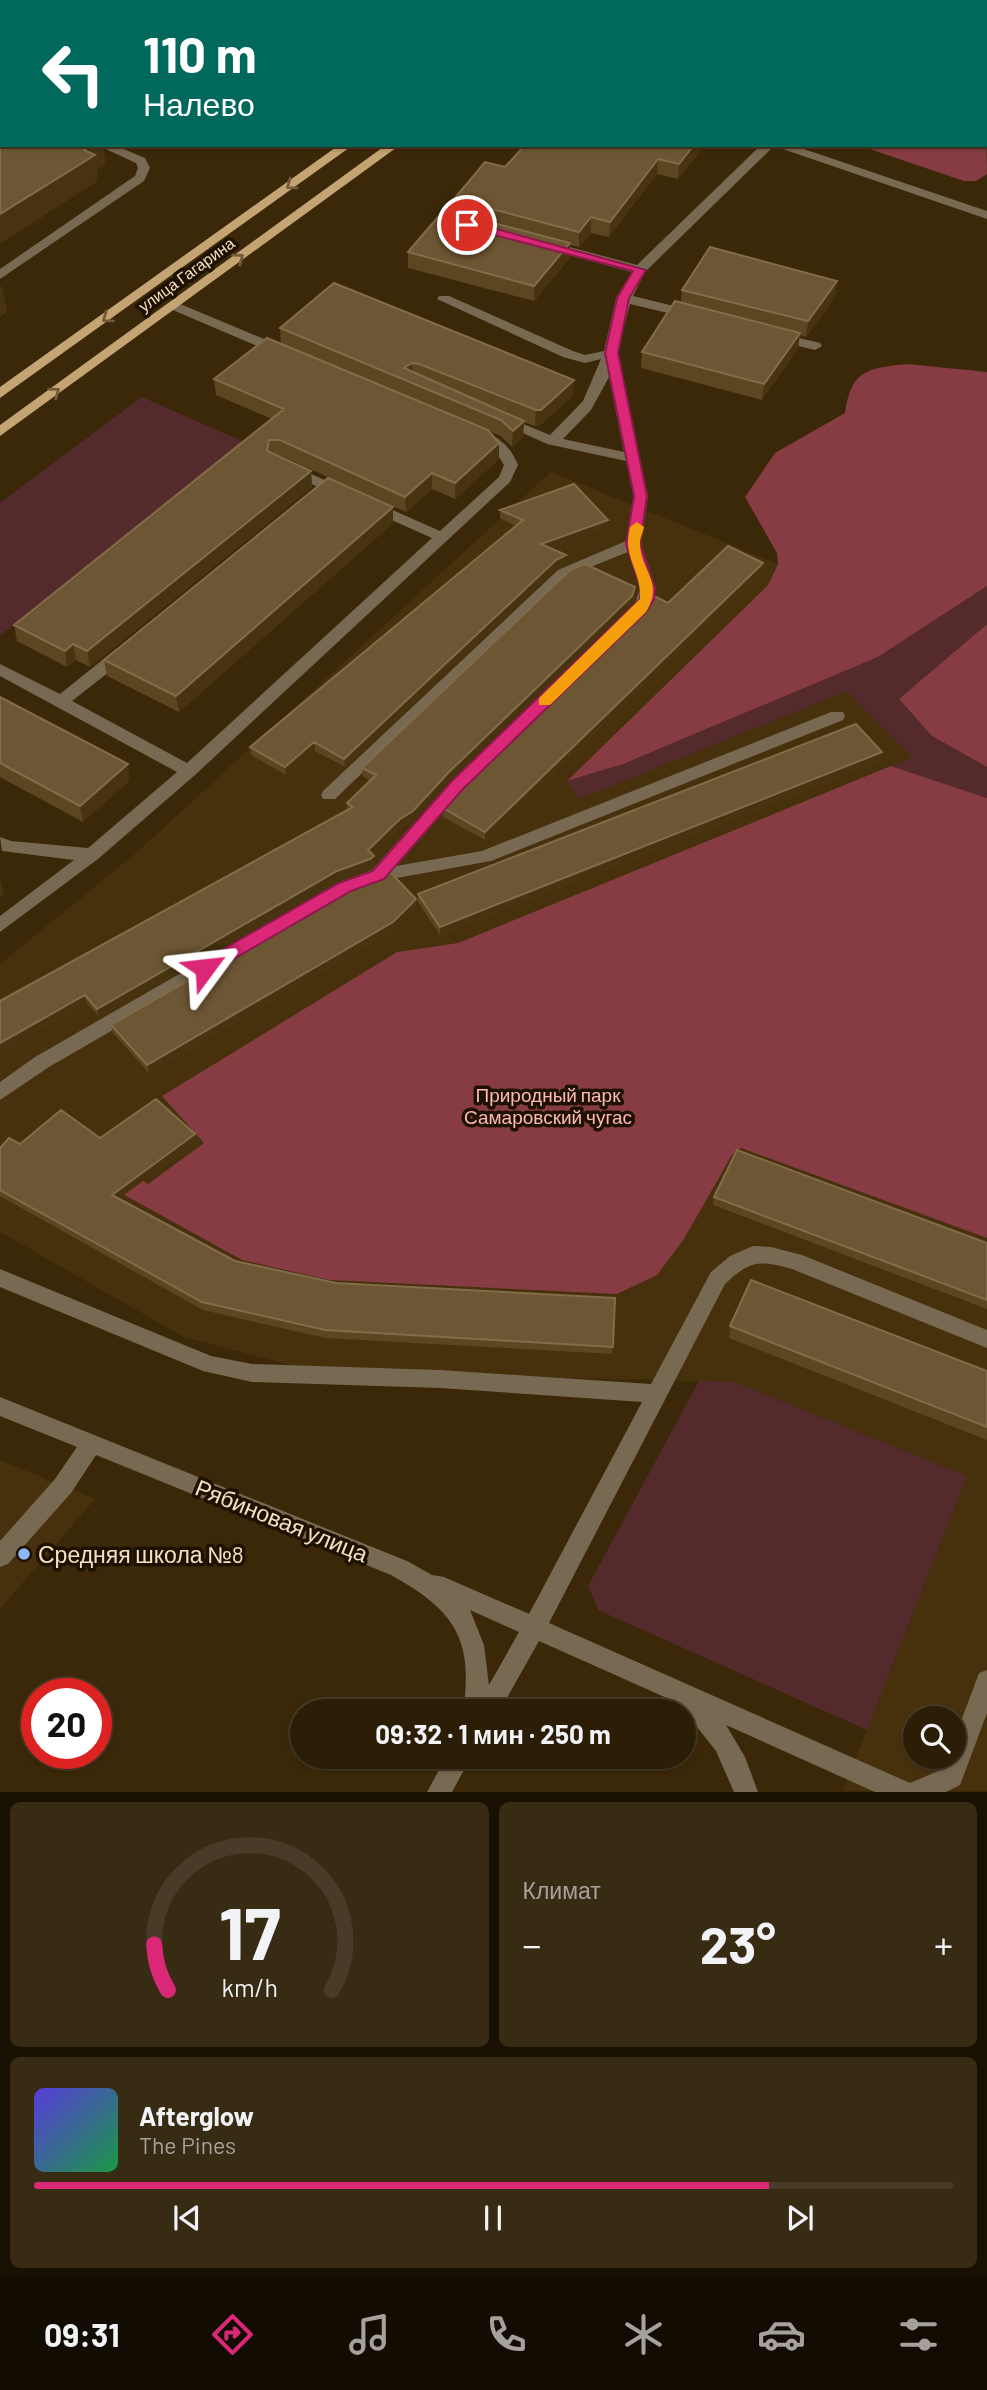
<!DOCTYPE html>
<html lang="ru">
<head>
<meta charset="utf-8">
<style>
  body { margin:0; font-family:Barlow,sans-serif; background:#382b14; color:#f1f3f6; height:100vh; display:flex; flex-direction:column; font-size:26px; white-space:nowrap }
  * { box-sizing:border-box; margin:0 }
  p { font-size:23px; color:#a6a29b }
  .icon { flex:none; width:38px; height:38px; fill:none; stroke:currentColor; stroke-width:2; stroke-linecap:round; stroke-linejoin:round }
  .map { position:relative; height:1792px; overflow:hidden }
  .details { display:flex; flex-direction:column; gap:10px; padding:10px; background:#181003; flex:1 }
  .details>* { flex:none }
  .guide { position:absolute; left:0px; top:0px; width:987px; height:147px; box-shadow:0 2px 5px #0004,0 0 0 2px #483c28; background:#00695c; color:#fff; overflow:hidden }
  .controls { position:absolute; left:903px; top:1706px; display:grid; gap:14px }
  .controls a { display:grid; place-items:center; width:63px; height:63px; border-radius:50%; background:#2c1e06; box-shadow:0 2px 5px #0004,0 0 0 2px #483c28; font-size:35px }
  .speed { position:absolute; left:21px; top:1678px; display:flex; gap:14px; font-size:35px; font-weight:700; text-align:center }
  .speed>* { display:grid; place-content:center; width:91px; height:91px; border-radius:50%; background:#2c1e06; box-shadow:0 2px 5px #0004,0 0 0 2px #483c28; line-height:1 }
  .speed .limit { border:10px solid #d22; background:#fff; color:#111 }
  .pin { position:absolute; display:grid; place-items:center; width:60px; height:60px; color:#fff; margin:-30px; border:4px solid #fff; border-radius:50%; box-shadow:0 2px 7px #0007 }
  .me { position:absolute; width:77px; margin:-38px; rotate:60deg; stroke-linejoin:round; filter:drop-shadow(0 0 5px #0008) }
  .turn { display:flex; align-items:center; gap:24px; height:147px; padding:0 28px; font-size:32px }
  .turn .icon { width:91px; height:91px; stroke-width:2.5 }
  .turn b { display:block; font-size:49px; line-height:60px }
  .big { font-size:52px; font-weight:700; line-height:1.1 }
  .details .tile { flex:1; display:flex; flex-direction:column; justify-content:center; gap:10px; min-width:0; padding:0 24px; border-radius:10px; background:#382b14 }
  .details .dial { align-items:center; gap:0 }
  .dial svg { height:182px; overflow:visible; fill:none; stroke:#483c28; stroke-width:7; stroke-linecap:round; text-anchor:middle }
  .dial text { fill:#f1f3f6; stroke:none }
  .song { display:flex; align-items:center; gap:21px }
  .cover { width:84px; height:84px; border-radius:10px; background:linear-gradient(135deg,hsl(250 70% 55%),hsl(140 70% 35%)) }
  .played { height:7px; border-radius:4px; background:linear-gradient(90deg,#db2777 80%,#483c28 80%) }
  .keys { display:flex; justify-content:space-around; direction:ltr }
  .heat { display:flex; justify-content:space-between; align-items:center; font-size:38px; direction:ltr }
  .details .tiles { flex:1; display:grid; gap:10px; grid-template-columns:1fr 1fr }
  .tile:last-child { grid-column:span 2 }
  .trip { position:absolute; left:290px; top:1699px; width:406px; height:70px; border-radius:35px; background:#2c1e06; box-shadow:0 2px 5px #0004,0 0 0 2px #483c28; font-weight:700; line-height:70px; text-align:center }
  .dock { display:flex; height:112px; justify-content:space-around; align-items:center; background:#120c02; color:#a6a29b }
  .dock .icon { width:49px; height:49px }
  .dock .current { color:#db2777 }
  .dock b { font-size:32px; color:#f1f3f6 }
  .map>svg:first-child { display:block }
  .built { fill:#46310c; fill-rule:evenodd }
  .green { fill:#542a2c }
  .forest { fill:#863c42 }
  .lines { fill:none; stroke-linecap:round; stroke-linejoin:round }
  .minor { fill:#786952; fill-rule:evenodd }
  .major { fill:#c5a474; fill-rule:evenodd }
  .wall { fill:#5c4621 }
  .shaded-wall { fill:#483310 }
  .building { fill:#6d5633; stroke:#826c49; stroke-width:2 }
  .oneway { stroke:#725a3a }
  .route { fill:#db2777; stroke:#8e194d; stroke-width:2 }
  .slow { fill:#f59e0b }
  .poi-dot { fill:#8bb9fc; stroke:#1f1100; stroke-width:2.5 }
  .labels { text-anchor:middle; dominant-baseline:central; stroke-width:7; stroke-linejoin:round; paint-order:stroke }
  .far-street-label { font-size:16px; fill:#f4e0c3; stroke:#1f1100 }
  .park-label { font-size:19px; fill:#fcb8ba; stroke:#1f1100 }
  .near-street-label { font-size:23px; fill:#f4e0c3; stroke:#1f1100 }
  .near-poi-label { font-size:23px; fill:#f4e0c3; stroke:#1f1100; text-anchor:start }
</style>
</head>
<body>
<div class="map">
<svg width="987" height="1792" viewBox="0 0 987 1792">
  <rect width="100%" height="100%" fill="#3b2808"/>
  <path class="built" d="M551,472l227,92 -10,21 -201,196 11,17 269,-107 67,67 -456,185 -61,9 -234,144 42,47 -57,41 -21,-15 -26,13 556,93 27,-36 48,-84 9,-7 246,90v553h-144l124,-315 -233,-94 -417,-10 -133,-35 -184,-105v-268l135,-110zM915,1718h39v39h-39z
    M0,1460l95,39 -95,110z"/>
  <path class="green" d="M142,397l102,45 -244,194v-133z
    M987,586v38l-88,75 33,37 55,31v31l-96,-32 22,-8 -66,-67 -268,108 -12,-18 56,-17 255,-107z
    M699,1381l35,1 233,94 -100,254 -269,-120 -10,-24z"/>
  <path class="forest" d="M985,59l2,115 -11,7h-12l-106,-36h127z
    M907,364l80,8v214l-109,71 -255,107 -56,17 201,-196 10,-21 -1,-11 -32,-56 30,-44 70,-40c6,-42 21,-45 62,-49z
    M987,624v143l-55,-31 -33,-37z
    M891,766l96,32v440l-246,-90 -9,7 -48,84 -27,36 -40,19 -288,-14 -87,-20 -141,-78 26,-13 21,15 56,-41 -42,-47 235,-144 61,-9z"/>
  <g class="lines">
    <path class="minor" d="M78,0h13l-14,2z
      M436,0h15l1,2h-14z
      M587,0h10l1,2h-11z
      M0,42h2l-2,7z
      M0,59l2,1v7h-2z
      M2,136v8l-2,1v-8z
      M97,145h17l31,13 5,10 -6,13 -144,98v-10l135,-93 3,-8 -2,-5z
      M761,145h31l195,66v8l-213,-73 -129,126 -12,24 65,16 2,3 -7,4 -63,-15 -13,48 31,144 -7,48 15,45 -7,19 -186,182 -67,76 86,-15 349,-139h12l2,4 -2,4 -352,141 -111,20 -29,11 -302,175 -49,33v-18l35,-25 304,-175 33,-12 79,-88 183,-176 6,-17 -12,-37 -60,24 -233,223h-12l-2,-4 2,-4 235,-221 68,-29 8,-45 -8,-35 -79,-17 -53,-24 2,-3h10l44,18 33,-34 18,-42 -16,4 -22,-6 -126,-58 2,-3h10l124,55 12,4 19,-4 12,-53 16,-26 -90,-24v-6l5,-1 90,24zM609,377l15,75 -61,-13 28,-29z
      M173,301l115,48 2,3 -7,4 -5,-1 -110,-47 -2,-3z
      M778,333l42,10 2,3 -7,4 -42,-10v-6z
      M480,431c19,5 31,16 38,34l-8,17 -315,293 -97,84 -98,73v-16l74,-56 -72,-9 -2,-14 11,4 77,7 89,-76 -177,-96v-12l60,30 56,-45h12l2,4 -2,4 -56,44 115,62 245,-225 -63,-28v-6h10l61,27 59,-54 5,-12 -10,-16 -19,-11v-6z
      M291,465l56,25 2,3 -7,5 -5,-2 -51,-24 -2,-3z
      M753,1246l18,1 31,8 185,75v18l-195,-79c-32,-9 -42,-9 -67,15l-176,339 361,160 33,-14 5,-12h6v-17l22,-59 3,-8 8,-3v43l-27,72 -14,7h-71l-149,-67 19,32 13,35h-24l-18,-41 -38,-48 -139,-62 -40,71h-36c11,-74 -9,-102 -72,-137l-295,-120 -25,38 -63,71 -8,3v-26l55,-62 22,-32 -77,-31v-19l407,164 25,14 12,2 85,37 113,-212 -202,-14 -188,-6 -49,-11 -203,-84v-18l211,87 41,8 188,6 211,14 60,-112 19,-16zM470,1610l49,22 -30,53 -5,-40z
      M446,1757h25l-19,35h-25z"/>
    <path class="major" d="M543,0h12l-13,2z
      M587,0h12l-13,2z
      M339,145h14l-353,253v-11z
      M386,145h14l-400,291v-11z"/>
  </g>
  <path class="wall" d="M86,0h129l-3,2h-126z
    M671,0h316v24l-2,9v-31h-315z
    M705,145l-27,34 -21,-5 -48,63 -18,-4 -12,14 -9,-2v13l-36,43 -126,-33v-16l46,-39v-14z
    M837,281l-2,16 -29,40 -6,-2 -2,13 -36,52 -121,-32 1,-16 39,-49 1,-13z
    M280,328l294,52 -1,16 -33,29 -5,1 -11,-4 -1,15 -11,10 -11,-11 -220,-92z
    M214,379l285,80 -44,40 -23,-10 -26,23 -125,-56h-3l33,15 1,16 -222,180 -14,-7 -9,7 -50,-26 -3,-16 258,-206 -56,-24z
    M393,507v16l-214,189 -72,-36 -3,-16z
    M500,510l108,18 -57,20 15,16 -10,4 -211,199 -30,-16 -29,24 -35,-20 -1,-8 266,-221 -16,-8z
    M763,563l-1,8 -277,269 -42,-23v-9l225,-205z
    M635,587v9l-3,9 -183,175 -35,40 -14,7 -28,27 2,2v8l-4,4 -32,12 -239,137 -12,-14 -87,49v-51l347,-192v-6l24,-22 -8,-5 -1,-8z
    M0,697l130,83 -47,42 -83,-45z
    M880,761l-440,174 -22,-33v-8z
    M416,908l-23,22 -244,143 -36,-40 -2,-8z
    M195,1134l2,8 -78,56 116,63 101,22 279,15 -3,56 -287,-16 -122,-28 -203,-114v-48l20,-4 80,-6z
    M714,1197l273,46v66l-274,-104z
    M730,1326l257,45v69l-258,-102z"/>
  <path class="shaded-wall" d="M150,0h65l-3,2h-65z
    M386,0h18v2h-21z
    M92,145h11l3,20 -9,5 1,11 -98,63v-30z
    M694,145h11l-27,34 1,-15z
    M658,159l-1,15 -48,63 1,-15z
    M591,217v16l-12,14v-15z
    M570,243v15l-36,43v-15z
    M837,281l-2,16 -29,40 2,-16z
    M2,286l5,26 -7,5v-30z
    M800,333l-2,15 -36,52 2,-16z
    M412,363l1,16 -9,-11z
    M574,380l-1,16 -33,29 -5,1 1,-16z
    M524,421l-1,16 -11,10 1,-16z
    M499,443v16l-44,40v-16z
    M311,471l1,16 -222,180 -3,-16z
    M432,473v16l-26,23 -1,-15z
    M393,507v16l-214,189 -3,-16z
    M608,520v8l-67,24v-8z
    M566,555v9l-10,4 -211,199 -1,-8 212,-199z
    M763,563l-1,8 -277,269v-8z
    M635,587v9l-3,9 -183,175 -35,40 -14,7 -31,31 -1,-8 81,-78z
    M73,644l3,16 -9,7 -2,-16z
    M314,742l1,9 -29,24 -1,-8z
    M882,752l-2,9 -440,174v-8z
    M128,764l2,16 -47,42 -3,-16z
    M374,856v8l-4,4 -32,12 -239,137 -2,-8 240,-138z
    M0,879l4,15 -4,4z
    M416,899v9l-23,22 -244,143 -2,-8z
    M85,995l2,8 -87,49v-9z
    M195,1134l2,8 -83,60 -2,-7z"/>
  <path class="building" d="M113,0h37l-3,2h-30z
    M318,0h68l-3,2h-68z
    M674,0h313v8l-2,1v-7h-306z
    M2,140v5h90l-8,5 11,5 -95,59v-73z
    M525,145h169l-15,19 -21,-5 -48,63 -19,-5 -12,15 -125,-33 31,-37 20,5z
    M444,210l126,33 -36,43 -126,-34z
    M710,247l127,34 -29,40 -126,-31z
    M334,283l240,97 -33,30h-5l-117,-46 -7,-1 -8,5 120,53 -11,10 -12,-11 -221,-92z
    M675,301l125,32 -36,51 -122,-32z
    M267,338l221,92 11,13 -44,40 -23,-10 -27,24 -125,-57h-11l-2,11 44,20 -224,180 -14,-7 -8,7 -51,-26 270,-216 -70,-30z
    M328,478l65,29 -217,189 -72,-36z
    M574,484l34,36 -67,24 25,11 -10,5 -212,199 -30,-17 -29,25 -35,-20 273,-227 -23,-10z
    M728,546l35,17 -278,269 -42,-24 211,-212 14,7z
    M585,564l50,23 -3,9 -183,176 -36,39 -13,8 -32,31 6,6 -4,3 -33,12 -240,138 -12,-14 -85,48v-42l353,-194 -6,-4 29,-28 -14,-7 208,-198z
    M0,697l128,67 -48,42 -80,-43z
    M856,724l26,28 -442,175 -22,-33z
    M391,873l25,26 -23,23 -246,143 -36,-40 241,-139z
    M156,1099l39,35 -83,61 123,66 101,22 279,15 -2,49 -288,-17 -123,-28 -202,-112v-42l9,-10 11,6 41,-34 39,28z
    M737,1150l250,93v57l-273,-103z
    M751,1280l236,91v56l-257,-101z"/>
  <defs><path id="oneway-chevron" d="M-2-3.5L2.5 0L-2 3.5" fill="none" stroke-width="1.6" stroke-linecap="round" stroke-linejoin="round" transform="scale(1.75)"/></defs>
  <g class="oneway">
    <use href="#oneway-chevron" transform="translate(291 185) rotate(144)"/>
    <use href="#oneway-chevron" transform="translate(239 258) rotate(-36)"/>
    <use href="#oneway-chevron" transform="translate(107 318) rotate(144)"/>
    <use href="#oneway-chevron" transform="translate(55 392) rotate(-36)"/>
  </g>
  <path class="route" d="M467,221l179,49 -17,28 -11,55 29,143 -7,48 15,45 -1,10 -8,13 -184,178 -78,89 -33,12 -140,81h-12v-9l140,-80 34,-12 78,-89 189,-183 1,-10 -15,-45 8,-48 -29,-143 12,-55 16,-27 -170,-44v-5z"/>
  <path class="slow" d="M637,522l7,5c-1,5 -4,11 -4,16 0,29 25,38 6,69l-96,93h-11v-7l101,-99c2,-29 -18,-40 -10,-72z"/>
  <circle class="poi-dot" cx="24" cy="1554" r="7"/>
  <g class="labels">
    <g class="far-street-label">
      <text transform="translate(186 274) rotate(-36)">улица Гагарина</text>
    </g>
    <g class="park-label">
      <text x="548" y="1094">Природный парк<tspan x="548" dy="22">Самаровский чугас</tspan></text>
    </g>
    <g class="near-street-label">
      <text transform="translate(282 1520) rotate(22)">Рябиновая улица</text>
    </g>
    <g class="near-poi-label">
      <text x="38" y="1554">Средняя школа №8</text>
    </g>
  </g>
</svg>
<div class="controls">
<a><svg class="icon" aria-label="search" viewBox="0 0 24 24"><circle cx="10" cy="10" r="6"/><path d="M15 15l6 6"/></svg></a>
</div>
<div class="speed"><div class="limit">20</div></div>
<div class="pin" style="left:467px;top:225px;background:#d93025"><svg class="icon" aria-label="arrive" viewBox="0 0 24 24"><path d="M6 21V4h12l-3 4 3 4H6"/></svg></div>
<svg class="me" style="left:205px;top:968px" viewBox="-20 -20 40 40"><path d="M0-17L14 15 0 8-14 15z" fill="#db2777" stroke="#fff" stroke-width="4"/></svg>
<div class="trip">09:32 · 1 мин · 250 m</div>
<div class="guide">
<div class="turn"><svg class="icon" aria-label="left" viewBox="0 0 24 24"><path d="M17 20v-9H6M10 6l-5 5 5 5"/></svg><div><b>110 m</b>Налево</div></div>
</div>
</div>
<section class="details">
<div class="tiles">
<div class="tile dial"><svg viewBox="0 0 100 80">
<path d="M14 69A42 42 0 1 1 86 69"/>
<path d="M14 69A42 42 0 0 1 8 49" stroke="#db2777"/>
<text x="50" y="56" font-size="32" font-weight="700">17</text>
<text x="50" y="72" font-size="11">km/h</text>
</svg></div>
<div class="tile"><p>Климат</p>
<div class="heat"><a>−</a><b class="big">23°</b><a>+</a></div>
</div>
<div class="tile">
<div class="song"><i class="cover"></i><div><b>Afterglow</b><p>The Pines</p></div></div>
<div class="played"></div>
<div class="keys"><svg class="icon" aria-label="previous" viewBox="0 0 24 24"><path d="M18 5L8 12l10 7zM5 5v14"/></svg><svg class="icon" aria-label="pause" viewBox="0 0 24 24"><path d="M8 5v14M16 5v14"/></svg><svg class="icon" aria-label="next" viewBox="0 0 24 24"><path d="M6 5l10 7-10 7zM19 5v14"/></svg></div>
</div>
</div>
</section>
<nav class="dock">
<b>09:31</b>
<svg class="icon current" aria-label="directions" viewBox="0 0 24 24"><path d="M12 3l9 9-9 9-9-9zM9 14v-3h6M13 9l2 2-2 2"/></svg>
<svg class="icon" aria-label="music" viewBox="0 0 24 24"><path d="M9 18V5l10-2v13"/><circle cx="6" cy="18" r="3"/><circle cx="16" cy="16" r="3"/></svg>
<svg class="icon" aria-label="phone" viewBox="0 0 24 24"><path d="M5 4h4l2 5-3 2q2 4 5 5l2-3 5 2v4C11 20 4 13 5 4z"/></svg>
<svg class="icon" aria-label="climate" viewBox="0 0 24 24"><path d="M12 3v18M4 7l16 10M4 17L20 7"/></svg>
<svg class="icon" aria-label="car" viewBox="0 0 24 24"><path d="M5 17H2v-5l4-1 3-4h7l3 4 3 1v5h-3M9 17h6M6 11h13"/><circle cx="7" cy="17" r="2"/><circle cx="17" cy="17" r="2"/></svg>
<svg class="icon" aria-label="filters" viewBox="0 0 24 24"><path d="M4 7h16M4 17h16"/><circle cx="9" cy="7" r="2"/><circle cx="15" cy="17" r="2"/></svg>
</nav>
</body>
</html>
